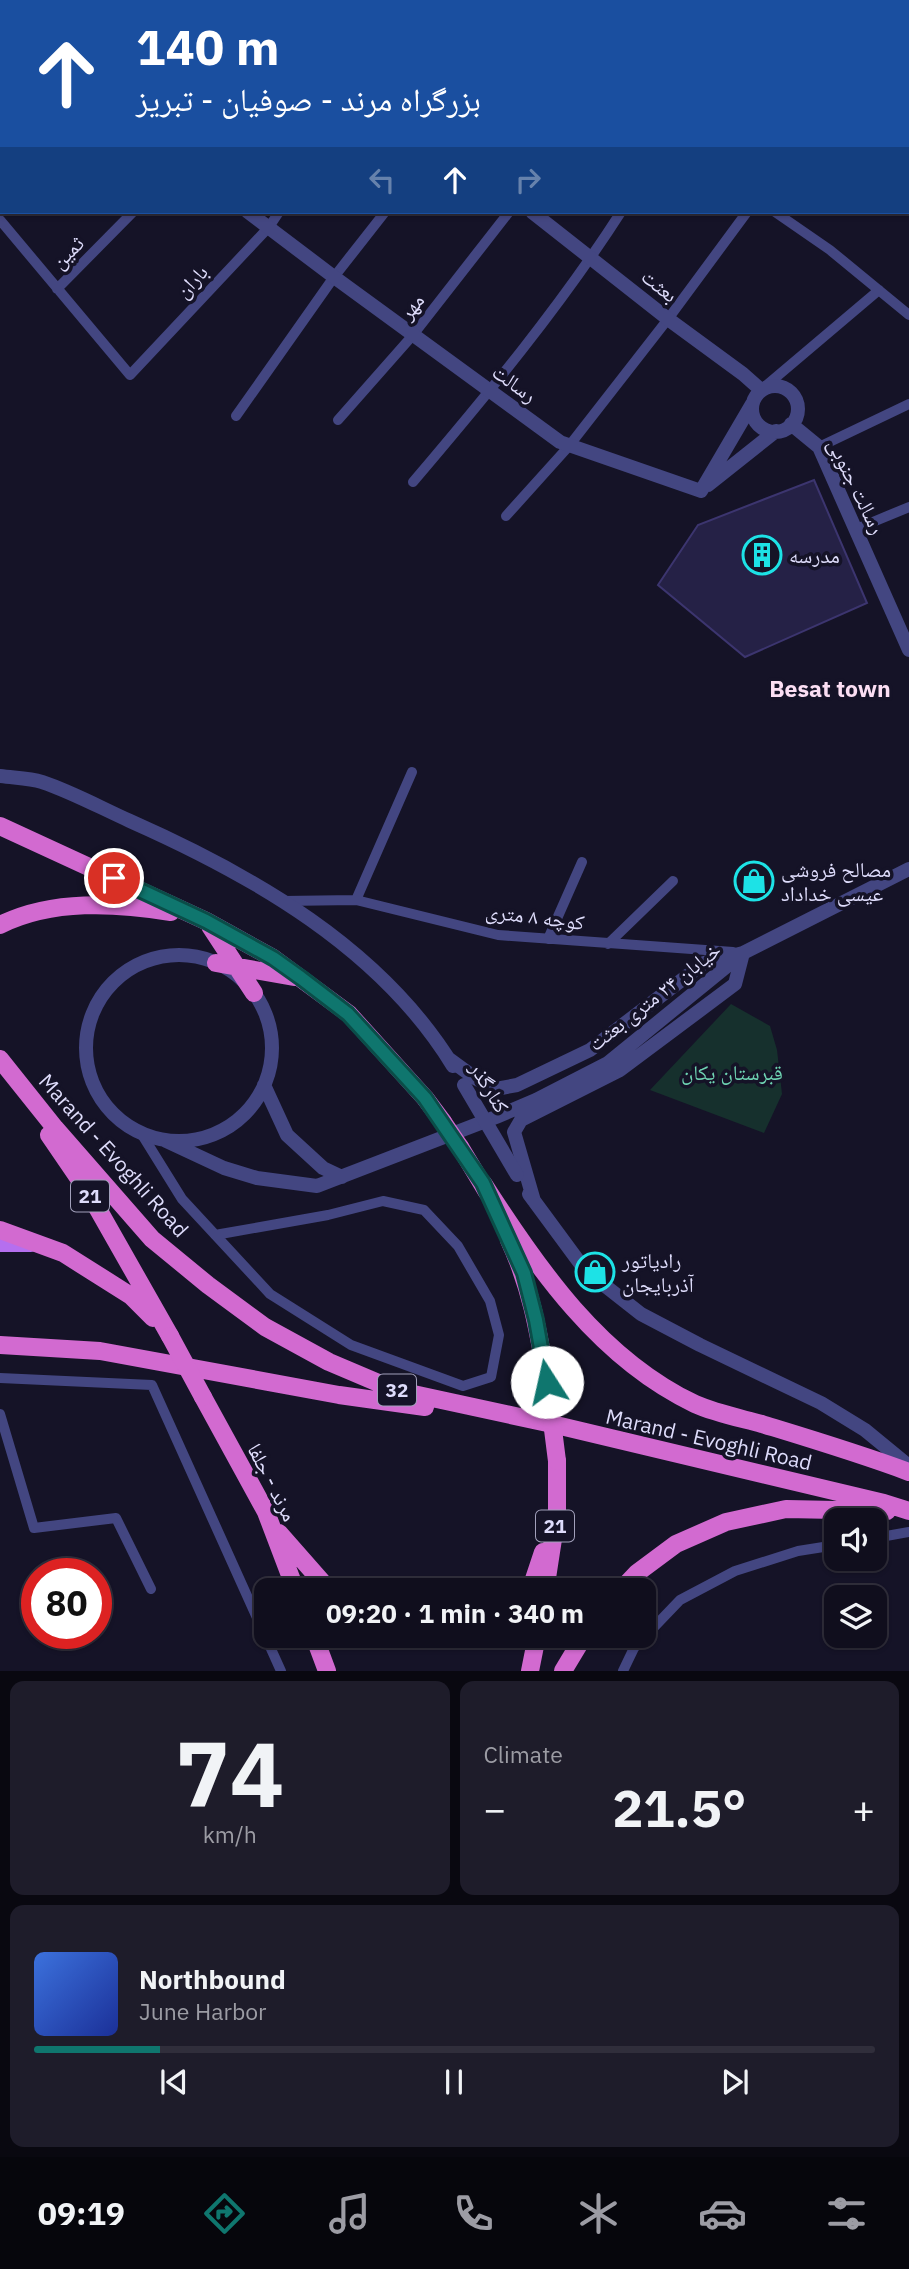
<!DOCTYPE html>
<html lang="en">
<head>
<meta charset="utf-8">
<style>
  body { margin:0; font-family:"IBM Plex Sans","Noto Naskh Arabic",sans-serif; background:#1e1c2a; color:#f1f3f6; height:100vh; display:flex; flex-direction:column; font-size:26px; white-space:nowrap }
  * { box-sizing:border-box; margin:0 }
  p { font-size:23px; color:#9c9ca4 }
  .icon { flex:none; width:38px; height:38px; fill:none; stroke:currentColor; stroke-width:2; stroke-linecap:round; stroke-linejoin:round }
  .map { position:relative; height:1671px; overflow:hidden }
  .details { display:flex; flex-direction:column; gap:10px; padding:10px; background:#090810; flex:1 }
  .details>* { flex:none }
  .guide { position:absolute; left:0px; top:0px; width:910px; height:214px; box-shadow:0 2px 5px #0004,0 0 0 2px #302e3b; background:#1a4fa0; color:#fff; overflow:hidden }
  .controls { position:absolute; left:824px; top:1508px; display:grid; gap:14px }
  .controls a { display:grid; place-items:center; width:63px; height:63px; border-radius:14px; background:#100e1d; box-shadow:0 2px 5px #0004,0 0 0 2px #302e3b; font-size:35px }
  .speed { position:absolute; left:21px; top:1558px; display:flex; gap:14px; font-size:35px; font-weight:700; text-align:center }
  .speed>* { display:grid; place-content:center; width:91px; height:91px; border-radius:50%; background:#100e1d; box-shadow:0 2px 5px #0004,0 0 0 2px #302e3b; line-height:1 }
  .speed .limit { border:10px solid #d22; background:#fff; color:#111 }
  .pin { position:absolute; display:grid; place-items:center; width:60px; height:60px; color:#fff; margin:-30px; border:4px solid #fff; border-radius:50%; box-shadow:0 2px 7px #0007 }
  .me { position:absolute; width:77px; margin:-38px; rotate:350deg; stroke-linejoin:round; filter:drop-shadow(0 0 5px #0008) }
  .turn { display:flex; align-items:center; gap:24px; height:147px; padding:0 21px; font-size:32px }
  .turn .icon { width:91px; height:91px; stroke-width:2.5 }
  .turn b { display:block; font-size:49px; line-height:60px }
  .lanes { display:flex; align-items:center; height:66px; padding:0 21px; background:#0003; justify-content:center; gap:35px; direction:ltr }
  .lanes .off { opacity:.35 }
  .big { font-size:52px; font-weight:700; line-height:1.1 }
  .details .widget { flex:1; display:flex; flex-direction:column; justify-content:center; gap:10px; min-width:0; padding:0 24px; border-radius:14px; background:#1e1c2a }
  .details .dial { align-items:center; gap:0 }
  .dial b { font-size:91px; line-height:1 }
  .song { display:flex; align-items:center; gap:21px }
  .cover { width:84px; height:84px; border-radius:10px; background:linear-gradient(135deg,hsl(220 70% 55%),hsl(230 70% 35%)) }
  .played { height:7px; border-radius:4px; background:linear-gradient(90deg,#0f766e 15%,#302e3b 15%) }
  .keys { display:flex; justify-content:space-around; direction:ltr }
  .heat { display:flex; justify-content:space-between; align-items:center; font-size:38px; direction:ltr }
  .details .tiles { flex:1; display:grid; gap:10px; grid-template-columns:1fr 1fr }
  .widget:last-child { grid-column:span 2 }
  .trip { position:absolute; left:254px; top:1578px; width:402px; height:70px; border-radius:14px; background:#100e1d; box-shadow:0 2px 5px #0004,0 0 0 2px #302e3b; font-weight:700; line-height:70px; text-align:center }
  .tabs { display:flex; height:112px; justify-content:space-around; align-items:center; background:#06060c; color:#9c9ca4 }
  .tabs .icon { width:49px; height:49px }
  .tabs .on { color:#0f766e }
  .tabs b { font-size:32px; color:#f1f3f6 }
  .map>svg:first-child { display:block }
  .green { fill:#16302d }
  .building { fill:#252146; stroke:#3c356f; stroke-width:2 }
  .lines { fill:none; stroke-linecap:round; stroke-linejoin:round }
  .minor { stroke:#434681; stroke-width:10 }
  .tertiary { stroke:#434681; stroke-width:14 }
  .primary { stroke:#b56fef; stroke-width:18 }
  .trunk { stroke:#d26ad0; stroke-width:18 }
  .tertiary-bridge { stroke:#434681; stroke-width:14 }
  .trunk-bridge { stroke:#d26ad0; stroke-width:18 }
  .route-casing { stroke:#0a4d48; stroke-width:18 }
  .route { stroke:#0f766e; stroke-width:12 }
  .labels { text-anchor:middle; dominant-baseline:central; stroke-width:7; stroke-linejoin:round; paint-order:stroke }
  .shield { fill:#151327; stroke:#a2a0bb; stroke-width:2 }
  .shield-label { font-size:19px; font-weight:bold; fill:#dedcfb }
  .street-label { font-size:21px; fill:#dedcfb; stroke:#151327 }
  .poi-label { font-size:21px; fill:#dedcfb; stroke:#151327; text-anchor:start }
  .park-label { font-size:21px; fill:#6fd4b3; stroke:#151327 }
  .neighbourhood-label { font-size:23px; font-weight:bold; fill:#fbdef3; stroke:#151327 }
</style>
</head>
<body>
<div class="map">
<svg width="909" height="1671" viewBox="0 0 909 1671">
  <rect width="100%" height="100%" fill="#151327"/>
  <path class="green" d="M731,1004l39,22 7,24 5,44 -18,39 -114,-43z"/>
  <path class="building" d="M814,480l53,123 -122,54 -87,-72 40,-60z"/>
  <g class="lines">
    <path class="minor" d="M473,0l2,2
      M172,2l1,-2
      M419,2l1,-2
      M674,2l2,-2
      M0,101l2,-1
      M0,200l2,-2
      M775,212l55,38 79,65
      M0,220l130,155 139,-148 10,-15
      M57,289l76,-77
      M761,390l118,-100
      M236,416l98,-139 51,-65
      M338,420l75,-85 96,-123
      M819,447l90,-43
      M413,482c74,-87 147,-175 208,-270
      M506,516l63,-70 99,-127 79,-107
      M856,529l53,-22
      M356,900l56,-128
      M283,901l73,-1 142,35 235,17
      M548,939l34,-77
      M608,944l65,-63
      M141,1133l41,66 88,95 81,51 112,41 28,-9 8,-42 -9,-34 -32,-55 -34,-36 -41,-9 -55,14 -113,20
      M0,1378l152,7 129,286
      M0,1414l34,114 82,-10 35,71
      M875,1538l34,-6
      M623,1671l11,-23 46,-48 55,-29 63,-20 38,-6"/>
    <path class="tertiary" d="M253,0l2,2
      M0,7l2,2
      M248,212l86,65 226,165 141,49
      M532,212l136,107 75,55 18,16
      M752 409a23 23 0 1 1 46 0a23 23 0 1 1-46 0Z
      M791,424l28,23 90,203
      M708,485l68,-54
      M701,491l51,-87
      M0,776c14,2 29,2 42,6 30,10 59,26 88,39 122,54 251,127 323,245
      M86 1048a93 93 0 1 1 186 0a93 93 0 1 1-186 0Z
      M449,1059l26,19 21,11 21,-4 73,-35 114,-87 39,-10 -8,31 -115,86 -99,50 -7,12 20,69
      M264,1085l23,50 36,33 19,9
      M164,1140l60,28 33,10 60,8 179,-69 40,-17 72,-37 135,-110 166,-84
      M529,1194l56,76 56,44 59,31 121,58 44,27 44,36"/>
    <path class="primary" d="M0,1243h31"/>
    <path class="trunk" d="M0,826l206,95 67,37 76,56 76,84 18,24
      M0,925c52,-26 116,-22 171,-13
      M210,926l44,67
      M216,963l78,14
      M0,1059l55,69 97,111 56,46 57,42 64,35 66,28 157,34 332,79 25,8
      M49,1135l41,60 80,141
      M460,1147l27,45
      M483,1183c55,86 117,176 212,221 20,9 45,14 67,20 49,15 99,30 147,48
      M0,1230l63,23 68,43 22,22
      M509,1240c22,48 29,90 38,142
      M0,1345l100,6 239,44 86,12
      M203,1397l63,115 30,79
      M279,1533l51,58
      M527,1591l6,-9 10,-30
      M545,1591l12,-78v-52
      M620,1591l17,-18 39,-29 50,-22 60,-13 101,2
      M314,1636l13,35
      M410,1636l40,5 13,-5
      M530,1671l7,-35
      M563,1671l21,-35"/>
    <path class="tertiary-bridge" d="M464,1085l53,90"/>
    <path class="trunk-bridge" d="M443,1122l17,25
      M170,1336l33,61
      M547,1382l10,79"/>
  </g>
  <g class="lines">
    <defs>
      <path id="route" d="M114,878l92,43 67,37 28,20 47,36 77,84 58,85 41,90 12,47 11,62"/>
    </defs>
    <use href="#route" class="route-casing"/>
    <use href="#route" class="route"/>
  </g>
  <defs>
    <symbol id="building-ring" viewBox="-11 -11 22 22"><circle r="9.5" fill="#151327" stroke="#1de2e6" stroke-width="1.5"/><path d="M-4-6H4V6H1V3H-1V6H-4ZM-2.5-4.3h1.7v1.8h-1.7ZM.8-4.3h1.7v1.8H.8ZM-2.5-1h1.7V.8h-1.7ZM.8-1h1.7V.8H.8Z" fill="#1de2e6"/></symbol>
    <symbol id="shop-ring" viewBox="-11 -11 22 22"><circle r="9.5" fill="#151327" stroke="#1de2e6" stroke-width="1.5"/><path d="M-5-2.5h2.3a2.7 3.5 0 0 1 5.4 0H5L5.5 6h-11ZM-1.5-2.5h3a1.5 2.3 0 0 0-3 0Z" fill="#1de2e6"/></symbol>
  </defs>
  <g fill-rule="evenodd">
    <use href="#building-ring" x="740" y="533" width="44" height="44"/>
    <use href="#shop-ring" x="732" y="859" width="44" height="44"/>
    <use href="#shop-ring" x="573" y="1250" width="44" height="44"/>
  </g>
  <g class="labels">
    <g class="shield">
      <rect x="71" y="1180.5" width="38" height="31" rx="5"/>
      <rect x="378" y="1374.5" width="38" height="31" rx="5"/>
      <rect x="536" y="1510.5" width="38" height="31" rx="5"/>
    </g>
    <g class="shield-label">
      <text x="90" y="1196">21</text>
      <text x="397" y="1390">32</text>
      <text x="555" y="1526">21</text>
    </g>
    <g class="street-label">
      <text transform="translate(67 252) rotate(-45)">ثمین</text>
      <text transform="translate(191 281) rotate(-47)">باران</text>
      <text transform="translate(660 285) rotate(39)">بعثت</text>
      <text transform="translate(411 306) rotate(-52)">مهر</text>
      <text transform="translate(515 383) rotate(36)">رسالت</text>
      <text transform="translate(857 486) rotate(64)">رسالت جنوبی</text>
      <text transform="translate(535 916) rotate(7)">کوچه ۸ متری</text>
      <text transform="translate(654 996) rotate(-38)">خیابان ۲۴ متری بعثت</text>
      <text transform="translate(490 1087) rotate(59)">کنارگذر</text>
      <text transform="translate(114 1155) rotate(48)">Marand - Evoghli Road</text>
      <text transform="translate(709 1439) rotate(13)">Marand - Evoghli Road</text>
      <text transform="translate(273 1482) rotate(63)">مرند - جلفا</text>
    </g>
    <g class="poi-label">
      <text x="789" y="555">مدرسه</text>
      <text x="781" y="869">مصالح فروشی<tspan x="781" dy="24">عیسی خداداد</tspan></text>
      <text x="622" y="1260">رادیاتور<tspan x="622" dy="24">آذربایجان</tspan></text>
    </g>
    <g class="park-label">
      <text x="732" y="1072">قبرستان یکان</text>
    </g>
    <g class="neighbourhood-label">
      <text x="830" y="688">Besat town</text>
    </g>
  </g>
</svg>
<div class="controls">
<a><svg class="icon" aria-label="sound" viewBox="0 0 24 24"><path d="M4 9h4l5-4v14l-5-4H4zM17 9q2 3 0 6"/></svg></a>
<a><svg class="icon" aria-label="layers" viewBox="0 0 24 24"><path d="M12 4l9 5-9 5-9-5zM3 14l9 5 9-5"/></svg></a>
</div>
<div class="speed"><div class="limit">80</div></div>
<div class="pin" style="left:114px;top:878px;background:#d93025"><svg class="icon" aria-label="arrive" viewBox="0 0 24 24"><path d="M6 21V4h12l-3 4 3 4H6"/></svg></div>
<svg class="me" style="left:547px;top:1382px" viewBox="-20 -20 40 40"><circle r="19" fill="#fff"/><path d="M0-13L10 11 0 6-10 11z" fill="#0f766e"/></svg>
<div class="trip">09:20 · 1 min · 340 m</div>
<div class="guide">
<div class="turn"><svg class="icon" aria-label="ahead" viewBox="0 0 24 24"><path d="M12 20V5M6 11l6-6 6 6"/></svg><div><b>140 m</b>بزرگراه مرند - صوفیان - تبریز</div></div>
<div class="lanes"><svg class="icon off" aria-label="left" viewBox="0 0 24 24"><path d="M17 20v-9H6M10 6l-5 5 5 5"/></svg><svg class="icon" aria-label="ahead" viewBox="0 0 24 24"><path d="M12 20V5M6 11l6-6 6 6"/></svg><svg class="icon off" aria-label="right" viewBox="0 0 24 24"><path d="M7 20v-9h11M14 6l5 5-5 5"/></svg></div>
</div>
</div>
<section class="details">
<div class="tiles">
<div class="widget dial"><b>74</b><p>km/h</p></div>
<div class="widget"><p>Climate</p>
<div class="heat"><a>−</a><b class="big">21.5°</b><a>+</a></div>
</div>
<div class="widget">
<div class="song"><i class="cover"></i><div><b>Northbound</b><p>June Harbor</p></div></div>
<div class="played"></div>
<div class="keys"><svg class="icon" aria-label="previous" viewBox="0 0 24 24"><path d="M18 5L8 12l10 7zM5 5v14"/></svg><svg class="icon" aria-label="pause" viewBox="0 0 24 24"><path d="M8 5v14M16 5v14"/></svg><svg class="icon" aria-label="next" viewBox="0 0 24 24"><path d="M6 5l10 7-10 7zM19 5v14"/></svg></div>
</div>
</div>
</section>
<nav class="tabs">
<b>09:19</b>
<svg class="icon on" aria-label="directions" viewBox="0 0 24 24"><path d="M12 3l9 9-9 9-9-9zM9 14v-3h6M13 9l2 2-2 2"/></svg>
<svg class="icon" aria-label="music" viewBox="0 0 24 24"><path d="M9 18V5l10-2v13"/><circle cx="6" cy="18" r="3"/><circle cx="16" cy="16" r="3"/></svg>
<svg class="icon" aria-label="phone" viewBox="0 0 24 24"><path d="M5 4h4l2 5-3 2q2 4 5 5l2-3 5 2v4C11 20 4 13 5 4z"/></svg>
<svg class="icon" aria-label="climate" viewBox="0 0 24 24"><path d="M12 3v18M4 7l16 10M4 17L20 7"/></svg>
<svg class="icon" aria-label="car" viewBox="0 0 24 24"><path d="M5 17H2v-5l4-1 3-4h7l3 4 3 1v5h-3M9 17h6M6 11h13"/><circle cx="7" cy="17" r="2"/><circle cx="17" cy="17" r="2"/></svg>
<svg class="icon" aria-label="filters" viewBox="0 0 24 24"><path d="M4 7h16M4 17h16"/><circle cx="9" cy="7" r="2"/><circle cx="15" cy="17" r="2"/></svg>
</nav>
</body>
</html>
